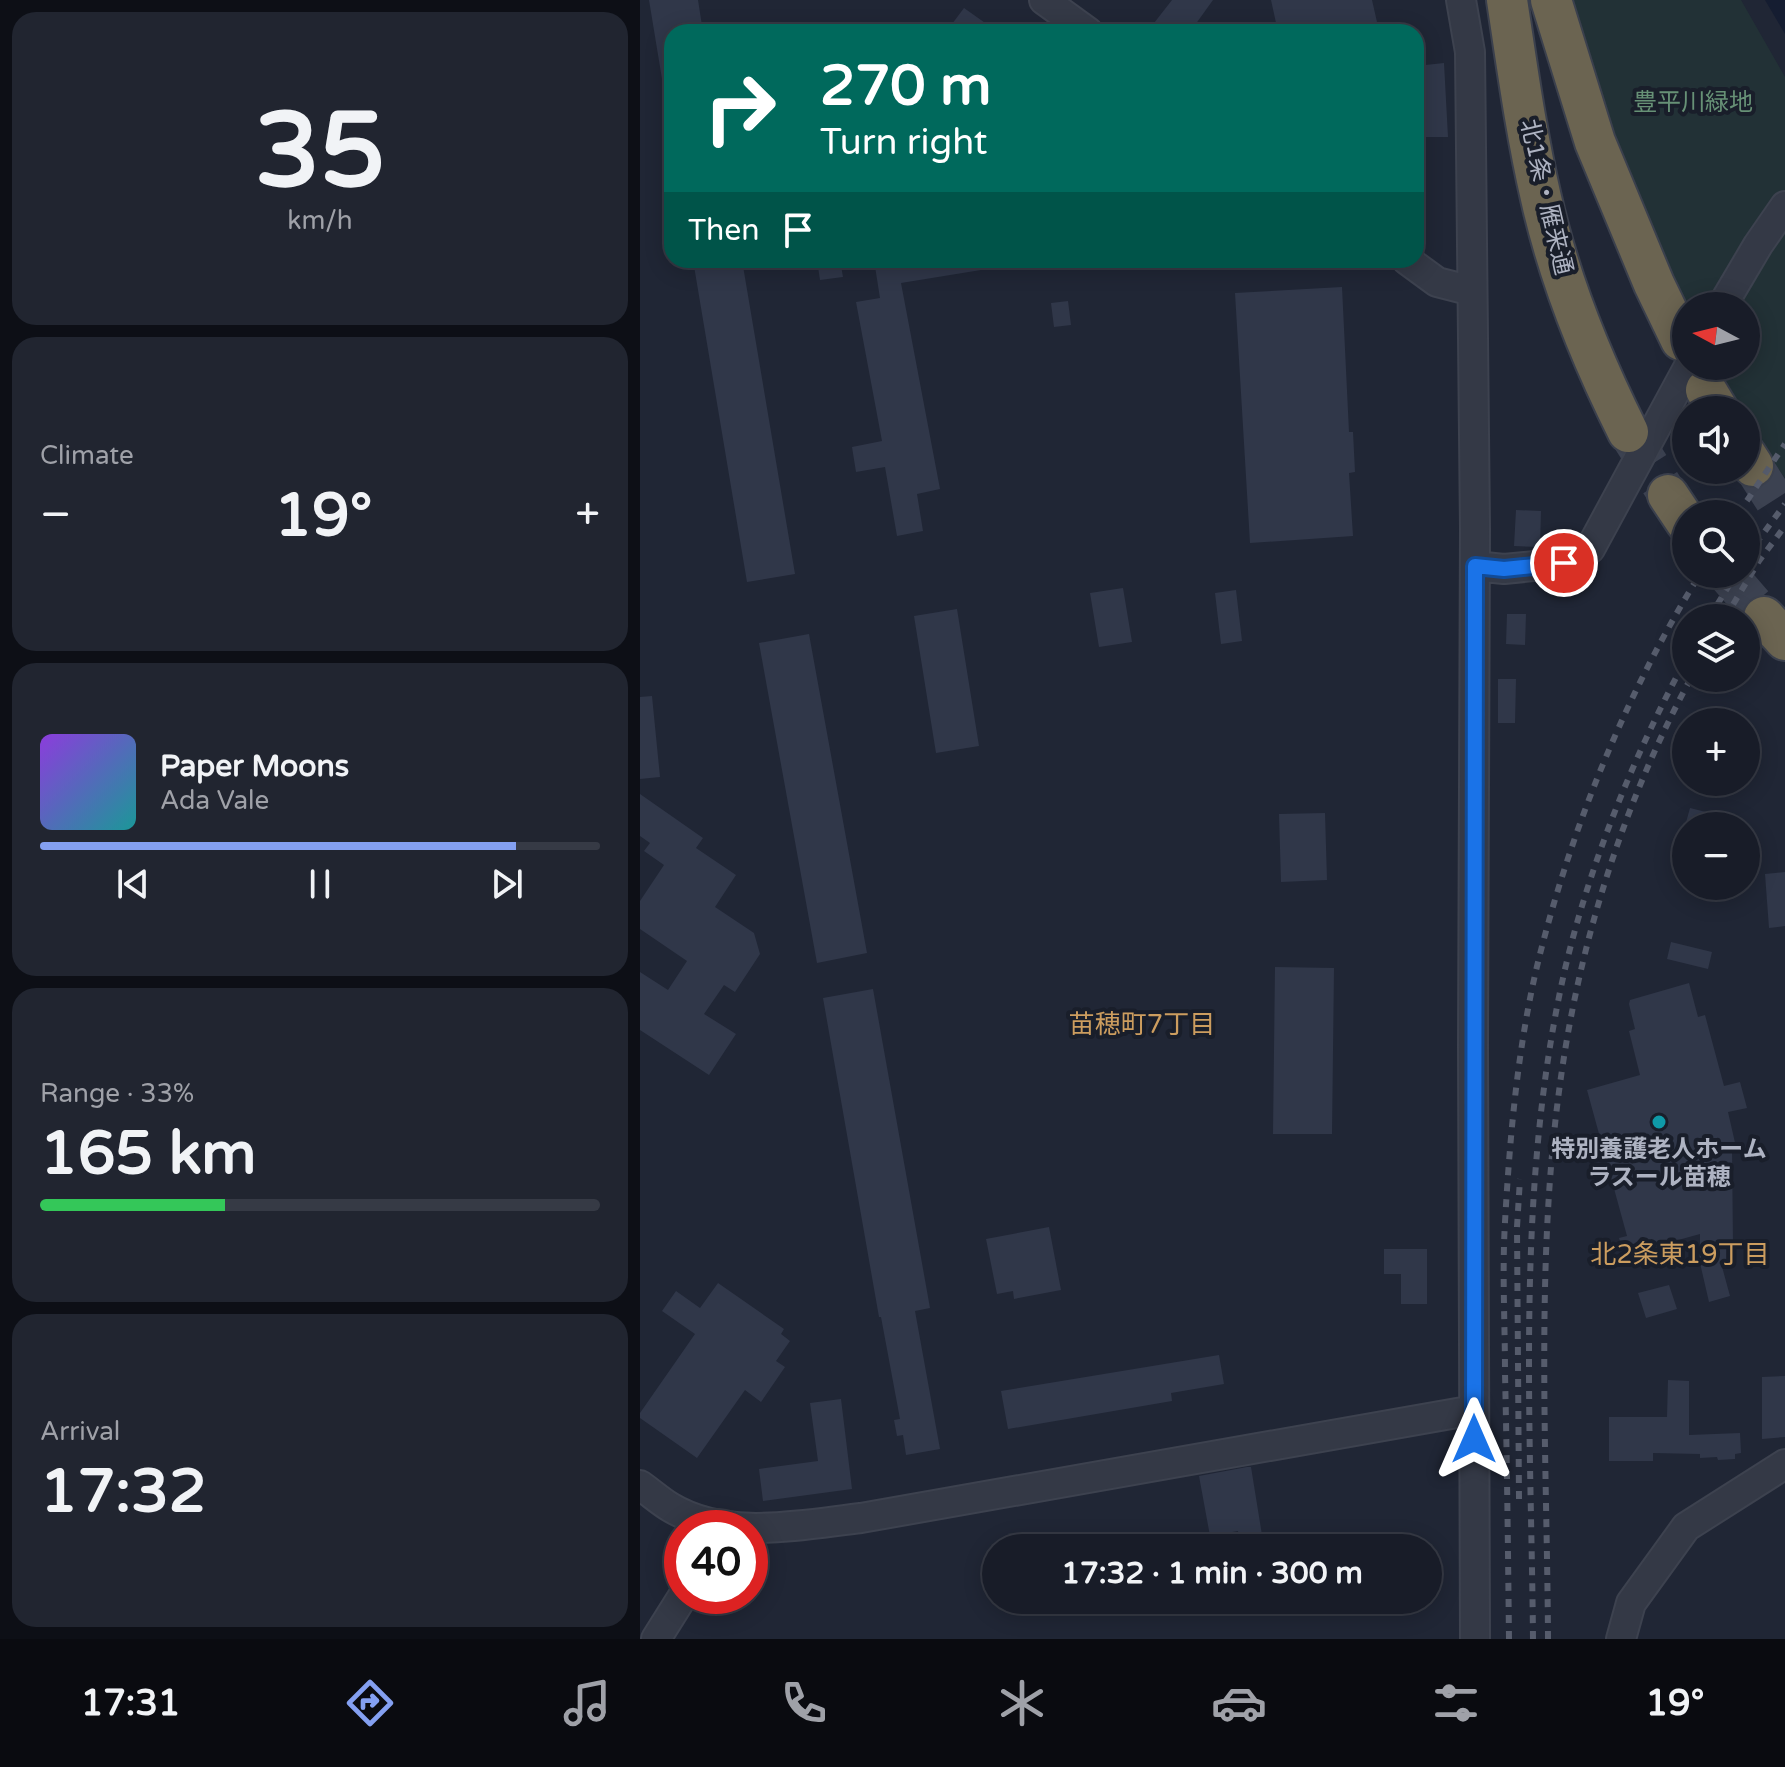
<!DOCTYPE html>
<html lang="en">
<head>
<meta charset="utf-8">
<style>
  body { margin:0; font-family:"Varela Round","Noto Sans JP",sans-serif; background:#212530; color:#f1f3f6; height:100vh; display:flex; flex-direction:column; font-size:30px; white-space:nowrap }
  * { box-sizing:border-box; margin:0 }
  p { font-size:26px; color:#9fa1a8 }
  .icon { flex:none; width:44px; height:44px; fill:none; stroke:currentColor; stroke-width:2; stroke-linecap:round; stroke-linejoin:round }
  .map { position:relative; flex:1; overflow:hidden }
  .drawer { display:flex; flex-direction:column; gap:12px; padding:12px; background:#0d0f16; width:640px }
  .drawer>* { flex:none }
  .banner { position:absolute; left:24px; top:24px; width:760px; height:244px; border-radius:24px; box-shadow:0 4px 20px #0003,0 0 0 2px #363a45; background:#00695c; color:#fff; overflow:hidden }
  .needle { width:52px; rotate:277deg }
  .tools { position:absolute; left:1032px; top:292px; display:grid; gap:16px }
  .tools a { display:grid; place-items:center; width:88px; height:88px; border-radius:50%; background:#181c28; box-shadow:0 4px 20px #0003,0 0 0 2px #363a45; font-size:40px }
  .speed { position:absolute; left:24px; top:1510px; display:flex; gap:16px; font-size:40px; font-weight:700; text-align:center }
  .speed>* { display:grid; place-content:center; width:104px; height:104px; border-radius:50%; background:#181c28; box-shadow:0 4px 20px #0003,0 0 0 2px #363a45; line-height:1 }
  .speed .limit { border:12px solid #d22; background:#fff; color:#111 }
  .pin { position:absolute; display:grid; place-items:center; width:68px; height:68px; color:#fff; margin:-34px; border:4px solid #fff; border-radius:50%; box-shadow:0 2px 8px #0007 }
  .me { position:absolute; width:88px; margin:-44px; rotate:0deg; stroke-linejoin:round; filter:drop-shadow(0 0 6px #0008) }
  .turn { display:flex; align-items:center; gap:28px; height:168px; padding:0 24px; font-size:36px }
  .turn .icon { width:104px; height:104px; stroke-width:2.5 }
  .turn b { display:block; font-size:56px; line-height:68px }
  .then { display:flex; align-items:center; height:76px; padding:0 24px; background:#0003; gap:16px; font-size:30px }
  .big { font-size:60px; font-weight:700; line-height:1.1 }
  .drawer .card { flex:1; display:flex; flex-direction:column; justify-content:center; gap:12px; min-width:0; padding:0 28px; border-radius:24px; background:#212530 }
  .drawer .dial { align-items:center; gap:0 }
  .dial b { font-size:104px; line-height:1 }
  .song { display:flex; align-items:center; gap:24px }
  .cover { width:96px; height:96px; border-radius:12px; background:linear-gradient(135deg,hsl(270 70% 55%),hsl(180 70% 35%)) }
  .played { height:8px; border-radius:4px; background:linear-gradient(90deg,#84a0f1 85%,#363a45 85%) }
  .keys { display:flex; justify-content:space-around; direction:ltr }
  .heat { display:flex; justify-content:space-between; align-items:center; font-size:44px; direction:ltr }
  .charge { height:12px; border-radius:6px; background:linear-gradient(90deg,#34c759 33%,#363a45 0) }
  .trip { position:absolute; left:342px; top:1534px; width:460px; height:80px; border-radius:40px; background:#181c28; box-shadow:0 4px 20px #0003,0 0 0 2px #363a45; font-weight:700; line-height:80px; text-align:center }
  .menu { display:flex; height:128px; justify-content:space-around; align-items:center; background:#0a0b10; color:#9fa1a8 }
  .menu .icon { width:56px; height:56px }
  .menu .current { color:#84a0f1 }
  .menu b { font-size:36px; color:#f1f3f6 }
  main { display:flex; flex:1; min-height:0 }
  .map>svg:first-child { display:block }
  .green { fill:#223136 }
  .water { fill:#151d31 }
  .building { fill:#303749 }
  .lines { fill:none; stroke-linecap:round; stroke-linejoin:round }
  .highway-tunnel { stroke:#3c4251; stroke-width:40; stroke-dasharray:40 20; stroke-linecap:butt }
  .minor-casing { stroke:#3d424f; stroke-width:32 }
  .highway-casing { stroke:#3b404d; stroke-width:44 }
  .minor { stroke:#343946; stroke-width:28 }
  .highway { stroke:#6b6451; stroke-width:40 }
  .rail { stroke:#565c6c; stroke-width:6; stroke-dasharray:8 8; stroke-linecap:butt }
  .route-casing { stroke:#114b97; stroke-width:20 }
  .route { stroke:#1a73e8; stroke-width:14 }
  .culture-dot { fill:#0f9aa8; stroke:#191e2a; stroke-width:3 }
  .labels { text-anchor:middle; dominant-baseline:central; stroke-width:8; stroke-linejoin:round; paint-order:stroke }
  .park-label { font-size:24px; fill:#679176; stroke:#191e2a }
  .street-label { font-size:24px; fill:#aeb3c2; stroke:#191e2a }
  .poi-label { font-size:24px; font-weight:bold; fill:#aeb3c2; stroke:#191e2a }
  .neighbourhood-label { font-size:26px; fill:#cc9d5f; stroke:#191e2a }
</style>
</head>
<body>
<main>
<section class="drawer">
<div class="card dial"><b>35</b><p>km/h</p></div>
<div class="card"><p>Climate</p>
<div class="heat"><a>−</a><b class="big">19°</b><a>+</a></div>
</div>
<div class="card">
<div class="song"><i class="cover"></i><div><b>Paper Moons</b><p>Ada Vale</p></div></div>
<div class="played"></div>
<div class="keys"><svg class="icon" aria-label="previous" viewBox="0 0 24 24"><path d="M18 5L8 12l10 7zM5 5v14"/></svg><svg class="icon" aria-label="pause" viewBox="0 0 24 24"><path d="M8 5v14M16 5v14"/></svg><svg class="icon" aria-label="next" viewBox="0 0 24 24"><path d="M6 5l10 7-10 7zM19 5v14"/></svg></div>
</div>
<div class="card"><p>Range · 33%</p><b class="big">165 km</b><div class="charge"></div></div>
<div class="card"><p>Arrival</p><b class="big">17:32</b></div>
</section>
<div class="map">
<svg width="1145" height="1639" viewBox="0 0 1145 1639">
  <rect width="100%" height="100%" fill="#202635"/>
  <path class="green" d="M914,0h187l44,77v401c-11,-16 -39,-49 -39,-68h-4l-24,-44h28v-60h-60z"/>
  <path class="water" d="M1125,0h20v34z"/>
  <path class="building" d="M9,0h49l5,32h-31v46l-10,1z
    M532,0h41l-23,32h-43z
    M631,0h101l5,22 -45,10h-54z
    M324,8l34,24h-52z
    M804,63l4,74h-30l-2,-71z
    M91,260h11l53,314 -48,8 -53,-316z
    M177,260h23l3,17 -23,3z
    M234,260h106l1,10 -80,13 39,206 -23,5 6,37 -26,5 -12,-69 -29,5 -4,-25 30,-6 -26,-139 24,-4z
    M702,287l7,145h4l2,40 -6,1 4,63 -103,7 -15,-250z
    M428,301l3,24 -17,2 -3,-24z
    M876,510l25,1 -1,36 -26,-1z
    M483,588l9,54 -33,5 -9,-54z
    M596,590l6,51 -21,3 -6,-51z
    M317,609l22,137 -43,7 -22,-137z
    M867,614h19l-1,31 -19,-1z
    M169,634l58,319 -50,10 -58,-320z
    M858,679h18l-1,44h-17z
    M12,696l8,81 -20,2v-82z
    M0,794l63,44 -7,10 40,27 -21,32 39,26 6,21 -25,38 -11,-7 -20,29 32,20 -27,41 -69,-45v-58l28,18 19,-29 -47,-32v-28l24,-36 -20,-14 6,-8 -10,-7z
    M1050,808l48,12 -1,6h-52z
    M685,813l2,67 -46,2 -2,-68z
    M1145,872v54l-16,2 -4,-54z
    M1031,942l41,10 -4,17 -41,-10z
    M635,967l59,1 -2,166h-59z
    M1049,983l9,34 7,-2 19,71 16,-4 7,26 -19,4 8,35 -4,1 1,99 -3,4v12h-9l9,33 -21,6 -9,-39v-29l-76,21 -5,-17 8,-2 -40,-146 53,-15 -11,-44 6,-2 -6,-25 1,-4z
    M233,989l57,319 -15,3 25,138 -34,6 -3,-20 -6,1 -3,-16 6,-1 -19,-102h-2l-56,-319z
    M409,1227l12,63 -47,9 -1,-8 -16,3 -11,-55z
    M744,1249h43v55h-26v-30h-17z
    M78,1283l66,46 -3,5 9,7 -14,20 9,6 -24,35 -16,-12 -48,68 -57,-40v-5l55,-79 -33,-23 14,-20 24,17z
    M1029,1285l8,24 -31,9 -8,-25z
    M579,1355l5,29 -53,9 1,8 -164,28 -7,-38z
    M1145,1376v61l-23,2v-62z
    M1028,1380l21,1v54l51,-2 1,20 -6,1v5l-17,1 -1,-3 -17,1v-4l-47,-1v8h-44v-44h58z
    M201,1399l11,90 -89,12 -4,-32 59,-8 -8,-58z
    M607,1467h4l11,68 -23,4 -1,-8 -28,5 -11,-60z"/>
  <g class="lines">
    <path class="highway-tunnel" d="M988,432l40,63
      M1113,466l32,50
      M1087,574l37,43"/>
    <defs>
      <path id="minor" d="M404,0l44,32
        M821,0l9,52 5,477 -2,518 2,592
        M767,260l30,22 35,9
        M1082,306l36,-61 27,-39
        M835,566l29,3 60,-6 26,-14 99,-183
        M0,1485c10,7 20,16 30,22 56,34 130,18 191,11l613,-108
        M16,1639l27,-43
        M981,1639l10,-36 55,-76 99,-63"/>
      <path id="highway" d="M867,0c10,66 19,133 34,198 18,81 50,160 87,234
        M911,0l44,142 59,142 27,56
        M1066,390l12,20
        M1106,455l7,11
        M1028,495l18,27
        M1124,617l21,23"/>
    </defs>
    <use href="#minor" class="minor-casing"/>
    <use href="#highway" class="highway-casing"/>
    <use href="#minor" class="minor"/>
    <use href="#highway" class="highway"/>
    <path class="rail" d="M1098,514l47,-70
      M1106,557l39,-53
      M1069,618l27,-44
      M1085,618l34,-57 26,-35
      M879,1499l-2,-272 3,-48
      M869,1639c-1,-89 -2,-177 -4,-266 0,-50 -3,-101 0,-151 5,-88 13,-179 34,-264 34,-135 88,-266 161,-384
      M893,1639c-2,-222 -18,-451 32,-670 25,-106 69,-214 121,-310
      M908,1639c-1,-182 -13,-375 12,-555 19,-140 63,-281 131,-406"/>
  </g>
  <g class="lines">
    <defs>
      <path id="route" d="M834,1439l1,-873 29,3 60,-6"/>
    </defs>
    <use href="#route" class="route-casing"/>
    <use href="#route" class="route"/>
  </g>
  <circle class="culture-dot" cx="1019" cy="1122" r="8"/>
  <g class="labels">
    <g class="park-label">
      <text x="1053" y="102">豊平川緑地</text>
    </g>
    <g class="street-label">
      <text transform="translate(906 197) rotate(77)">北1条・雁来通</text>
    </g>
    <g class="poi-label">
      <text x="1019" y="1149">特別養護老人ホーム<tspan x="1019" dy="28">ラスール苗穂</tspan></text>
    </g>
    <g class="neighbourhood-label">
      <text x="502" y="1024">苗穂町7丁目</text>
      <text x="1040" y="1254">北2条東19丁目</text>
    </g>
  </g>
</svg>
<div class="tools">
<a><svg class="needle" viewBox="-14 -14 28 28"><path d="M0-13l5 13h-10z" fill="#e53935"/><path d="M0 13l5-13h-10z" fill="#9fa1a8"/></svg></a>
<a><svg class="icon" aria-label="sound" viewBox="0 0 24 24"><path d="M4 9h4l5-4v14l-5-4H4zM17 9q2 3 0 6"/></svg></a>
<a><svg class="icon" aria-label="search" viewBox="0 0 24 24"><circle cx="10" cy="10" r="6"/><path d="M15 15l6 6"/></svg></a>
<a><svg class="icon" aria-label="layers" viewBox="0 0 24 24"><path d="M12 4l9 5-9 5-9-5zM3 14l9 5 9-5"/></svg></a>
<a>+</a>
<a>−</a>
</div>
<div class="speed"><div class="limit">40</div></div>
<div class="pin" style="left:924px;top:563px;background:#d93025"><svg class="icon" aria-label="arrive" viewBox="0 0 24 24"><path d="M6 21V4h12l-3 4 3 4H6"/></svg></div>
<svg class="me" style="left:834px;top:1439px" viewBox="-20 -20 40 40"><path d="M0-17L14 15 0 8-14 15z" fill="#1a73e8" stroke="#fff" stroke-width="4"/></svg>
<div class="trip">17:32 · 1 min · 300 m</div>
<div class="banner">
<div class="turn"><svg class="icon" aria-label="right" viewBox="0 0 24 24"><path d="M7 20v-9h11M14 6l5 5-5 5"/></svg><div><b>270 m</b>Turn right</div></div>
<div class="then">Then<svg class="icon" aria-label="arrive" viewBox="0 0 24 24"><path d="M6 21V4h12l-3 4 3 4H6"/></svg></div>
</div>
</div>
</main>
<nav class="menu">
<b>17:31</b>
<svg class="icon current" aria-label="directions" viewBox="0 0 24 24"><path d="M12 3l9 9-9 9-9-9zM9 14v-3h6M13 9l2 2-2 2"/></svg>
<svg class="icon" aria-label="music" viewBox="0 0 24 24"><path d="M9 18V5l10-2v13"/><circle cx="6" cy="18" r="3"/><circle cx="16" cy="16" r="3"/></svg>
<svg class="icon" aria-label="phone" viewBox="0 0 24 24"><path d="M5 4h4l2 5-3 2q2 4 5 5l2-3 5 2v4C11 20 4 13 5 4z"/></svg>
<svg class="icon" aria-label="climate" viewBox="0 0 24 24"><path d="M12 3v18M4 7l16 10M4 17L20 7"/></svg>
<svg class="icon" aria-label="car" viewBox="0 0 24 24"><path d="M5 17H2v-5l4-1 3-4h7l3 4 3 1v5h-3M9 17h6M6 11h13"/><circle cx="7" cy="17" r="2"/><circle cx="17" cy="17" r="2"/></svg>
<svg class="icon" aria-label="filters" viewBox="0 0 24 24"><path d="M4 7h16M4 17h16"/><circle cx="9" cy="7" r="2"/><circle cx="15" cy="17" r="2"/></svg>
<b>19°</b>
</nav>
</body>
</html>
